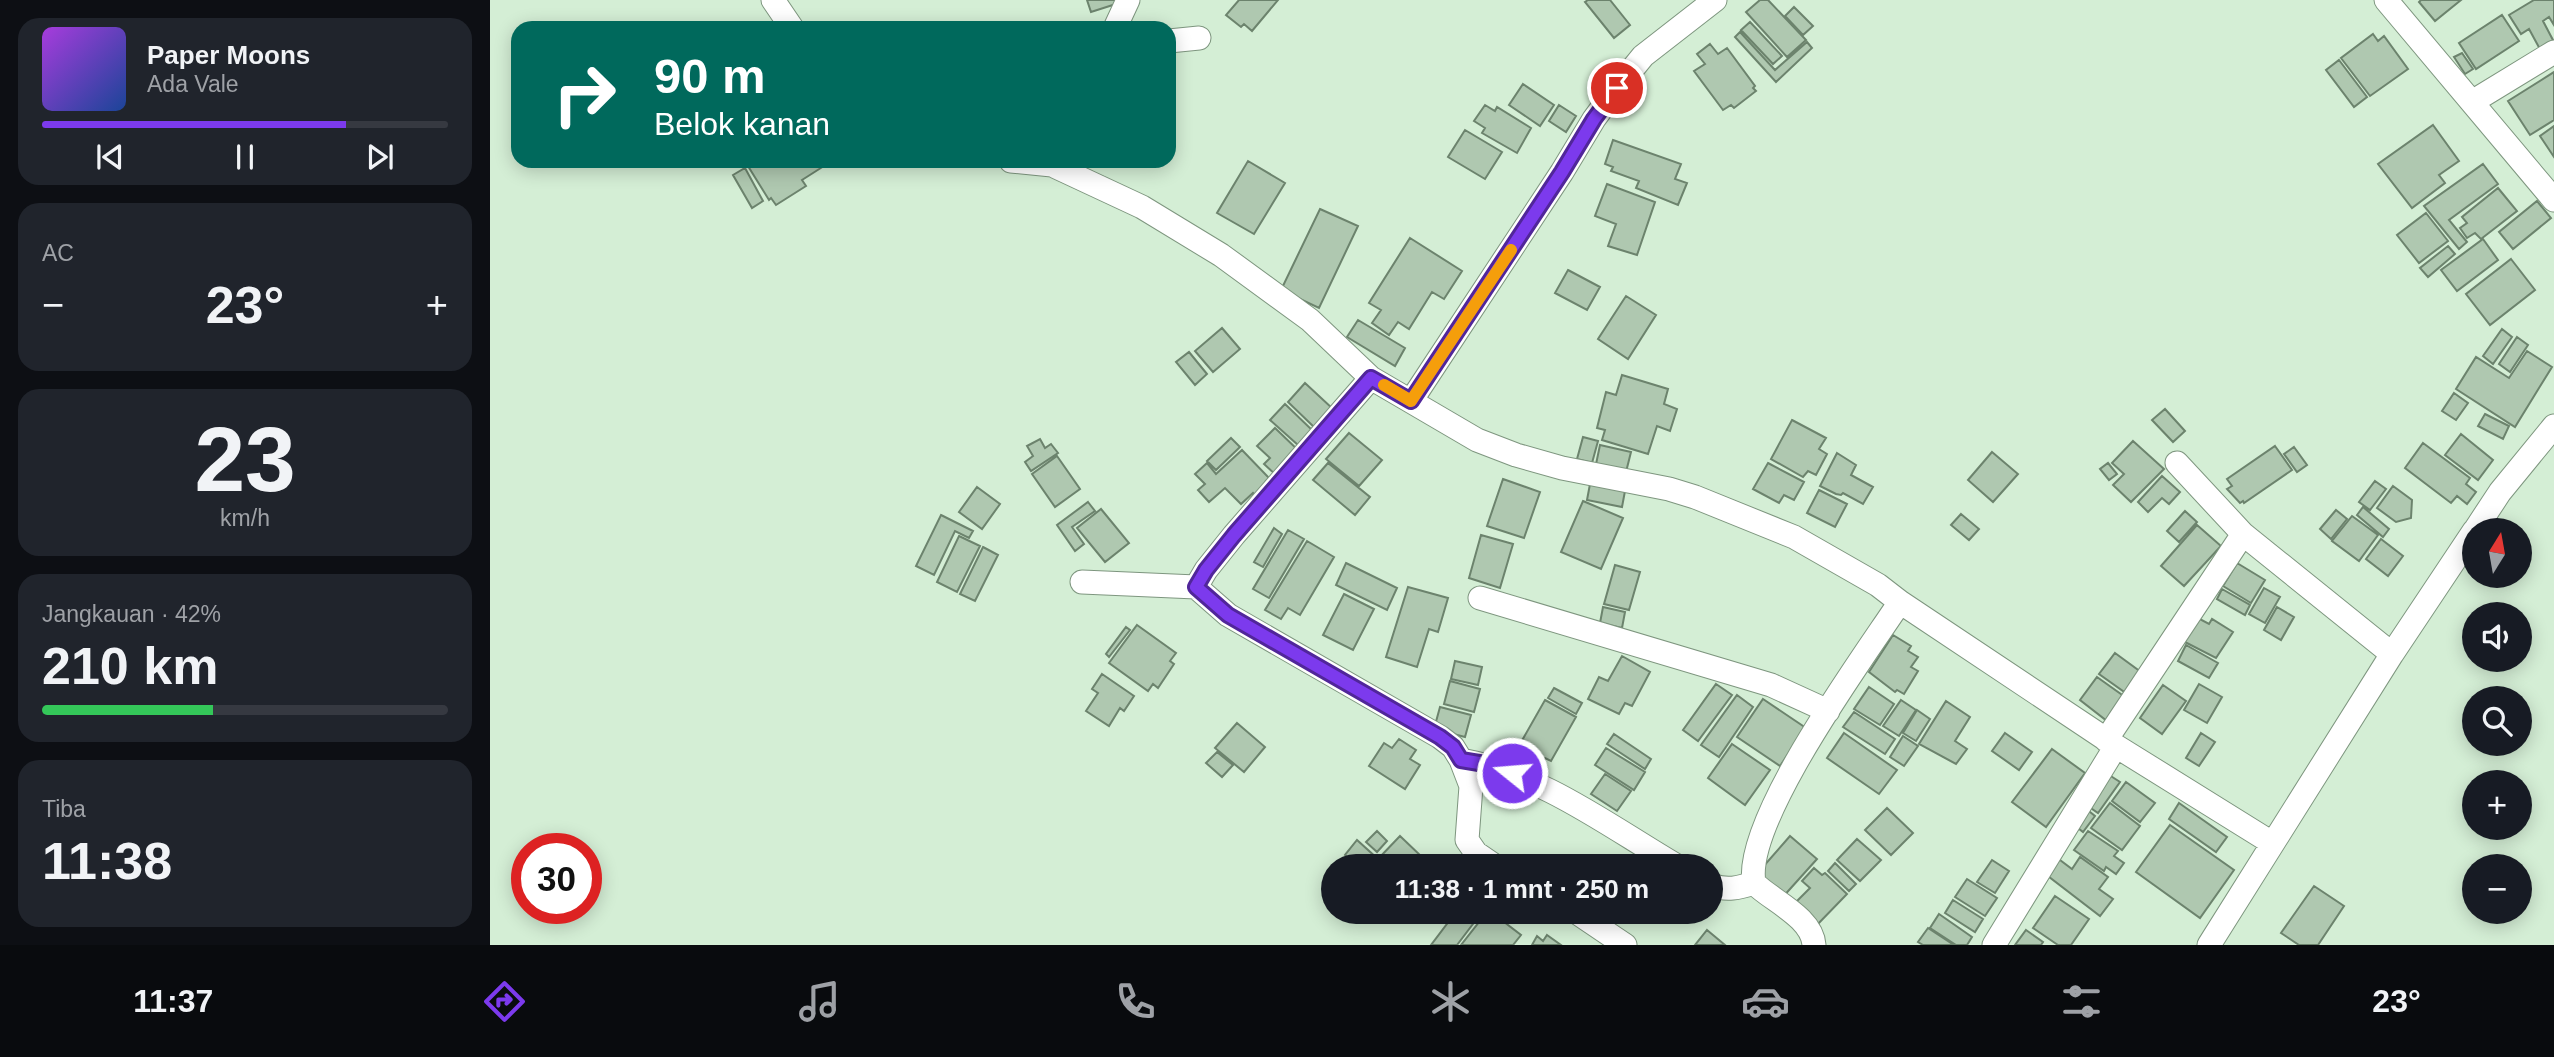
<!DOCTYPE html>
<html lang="id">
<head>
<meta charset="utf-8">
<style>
  body { margin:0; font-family:Arial,sans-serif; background:#20242c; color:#f1f3f6; height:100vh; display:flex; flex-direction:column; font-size:26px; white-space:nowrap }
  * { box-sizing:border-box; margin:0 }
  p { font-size:23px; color:#9ea1a6 }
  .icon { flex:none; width:38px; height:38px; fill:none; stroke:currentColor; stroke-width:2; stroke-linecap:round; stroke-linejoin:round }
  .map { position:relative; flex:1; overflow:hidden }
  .details { display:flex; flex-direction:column; gap:18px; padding:18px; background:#0d0f14; width:490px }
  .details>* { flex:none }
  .guide { position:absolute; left:21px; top:21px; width:665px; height:147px; border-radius:21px; box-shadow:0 4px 18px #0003; background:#00695c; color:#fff; overflow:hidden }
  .needle { width:46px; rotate:11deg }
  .controls { position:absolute; left:1972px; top:518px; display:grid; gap:14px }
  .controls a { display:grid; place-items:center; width:70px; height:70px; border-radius:50%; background:#171b24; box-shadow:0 4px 18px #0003; font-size:35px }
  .speed { position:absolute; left:21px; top:833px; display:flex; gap:14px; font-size:35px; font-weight:700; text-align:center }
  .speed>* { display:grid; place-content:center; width:91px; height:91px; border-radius:50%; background:#171b24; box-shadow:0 4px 18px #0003; line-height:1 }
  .speed .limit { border:10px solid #d22; background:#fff; color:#111 }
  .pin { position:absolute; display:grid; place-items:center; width:60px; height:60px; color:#fff; margin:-30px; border:4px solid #fff; border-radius:50%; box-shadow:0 2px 7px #0007 }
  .me { position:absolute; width:77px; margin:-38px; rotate:287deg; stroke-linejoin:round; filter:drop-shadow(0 0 5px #0008) }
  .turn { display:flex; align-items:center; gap:24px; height:147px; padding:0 28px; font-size:32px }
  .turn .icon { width:91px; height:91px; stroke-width:2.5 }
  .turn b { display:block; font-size:49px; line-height:60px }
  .big { font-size:52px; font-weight:700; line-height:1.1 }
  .details .card { flex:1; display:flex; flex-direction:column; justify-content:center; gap:10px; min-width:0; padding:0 24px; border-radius:21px; background:#20242c }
  .details .dial { align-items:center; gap:0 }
  .dial b { font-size:91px; line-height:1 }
  .song { display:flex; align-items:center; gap:21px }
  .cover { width:84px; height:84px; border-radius:10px; background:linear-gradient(135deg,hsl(280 70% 55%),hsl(220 70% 35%)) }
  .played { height:7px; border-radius:4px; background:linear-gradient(90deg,#7c3aed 75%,#363941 75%) }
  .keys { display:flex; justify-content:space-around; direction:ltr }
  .heat { display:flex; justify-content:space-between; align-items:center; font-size:38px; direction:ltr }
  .charge { height:10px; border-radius:5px; background:linear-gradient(90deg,#34c759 42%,#363941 0) }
  .trip { position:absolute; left:831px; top:854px; width:402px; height:70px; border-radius:35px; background:#171b24; box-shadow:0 4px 18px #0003; font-weight:700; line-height:70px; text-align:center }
  .dock { display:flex; height:112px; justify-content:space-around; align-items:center; background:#090b0e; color:#9ea1a6 }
  .dock .icon { width:49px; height:49px }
  .dock .active { color:#7c3aed }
  .dock b { font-size:32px; color:#f1f3f6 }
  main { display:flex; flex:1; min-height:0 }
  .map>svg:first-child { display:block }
  .building { fill:#afc8b0; stroke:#6c836d; stroke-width:2 }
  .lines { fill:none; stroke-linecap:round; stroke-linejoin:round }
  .minor-casing { stroke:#7e967f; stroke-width:25 }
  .minor { stroke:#fff; stroke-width:23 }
  .route-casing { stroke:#51269a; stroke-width:18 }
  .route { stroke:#7c3aed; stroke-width:12 }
  .slow { stroke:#f59e0b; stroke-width:12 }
</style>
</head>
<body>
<main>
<section class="details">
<div class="card">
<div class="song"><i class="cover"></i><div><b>Paper Moons</b><p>Ada Vale</p></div></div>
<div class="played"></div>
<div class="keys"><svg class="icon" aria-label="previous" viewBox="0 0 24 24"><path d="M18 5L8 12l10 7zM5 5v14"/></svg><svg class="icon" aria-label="pause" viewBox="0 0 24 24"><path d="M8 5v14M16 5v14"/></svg><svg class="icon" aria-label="next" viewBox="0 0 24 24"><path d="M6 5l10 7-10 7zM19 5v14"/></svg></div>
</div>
<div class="card"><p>AC</p>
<div class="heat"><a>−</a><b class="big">23°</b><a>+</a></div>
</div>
<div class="card dial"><b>23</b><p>km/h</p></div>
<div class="card"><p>Jangkauan · 42%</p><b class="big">210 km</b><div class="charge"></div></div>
<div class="card"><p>Tiba</p><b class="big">11:38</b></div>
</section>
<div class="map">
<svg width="2064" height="945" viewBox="0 0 2064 945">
  <rect width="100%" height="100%" fill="#d4eed5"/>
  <path class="building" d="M597,0h31l1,3 -28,9z
    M749,0h39l-26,31 -8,-7 -3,3 -15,-12z
    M1098,0h22l20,25 -16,13 -29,-36z
    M1270,0h8l38,40 -19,17 -41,-45z
    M1931,0h40l-26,21 -16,-19z
    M2044,0h20v25l-5,-8 -6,4 11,21 -13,9 -12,-22 -8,5 -12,-19z
    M1304,7l19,19 -10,9 -18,-19z
    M2012,15l17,26 -43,28 -17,-26z
    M1260,22l32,34 -9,8 -32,-34z
    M1250,32l35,38 32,-28 5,6 -36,34 -41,-45z
    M1883,34l5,7 6,-5 24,33 -38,27 -29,-38z
    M1220,44l8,10 9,-6 28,38 -2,2 3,3 -22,17 -3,-3 -8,5 -29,-39 11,-7 -8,-10z
    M1972,53l11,16 -8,5 -11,-17z
    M1849,60l28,37 -13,10 -28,-37z
    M2064,72v48l-24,15 -22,-34z
    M1033,84l31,21 -14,21 -31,-21z
    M995,105l10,6 2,-4 34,21 -14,25 -35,-20 3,-5 -11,-7z
    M1069,105l17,11 -10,16 -17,-11z
    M1943,125l26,36 -20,14 6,8 -33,25 -34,-44z
    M2064,126v31l-14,-21z
    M975,130l37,22 -17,27 -37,-22z
    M1123,140l68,24 -6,15 12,4 -9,22 -42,-17 3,-7 -28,-10 2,-4 -8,-3z
    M266,161h72l-5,3 1,2 -22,14 4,6 -30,19 -5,-7 -2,2 -21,-34z
    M758,161l37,22 -31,51 -37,-21z
    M1993,164l15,20 -49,36 18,22 -8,7 -35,-43z
    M255,168l18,33 -11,7 -19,-33z
    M1117,184l48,18 -18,53 -29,-9 8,-22 -21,-8z
    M2008,188l19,23 -36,28 -6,-6 -8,5 -7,-10 7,-5 -5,-6z
    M2047,201l14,17 -38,31 -14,-17z
    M830,209l38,17 -39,82 -38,-18z
    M1936,213l22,28 -29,22 -22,-28z
    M920,238l52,33 -18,28 -12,-7 -23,37 -11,-7 -9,13 -17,-12 9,-13 -12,-7z
    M1993,239l15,21 -41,31 -16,-21z
    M1958,246l7,8 -27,23 -8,-9z
    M2021,259l24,31 -45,35 -24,-31z
    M1078,270l32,17 -13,23 -32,-17z
    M1136,296l30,19 -28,44 -30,-20z
    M868,320l47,28 -10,18 -48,-29z
    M732,328l18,21 -27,23 -18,-21z
    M2012,329l10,8 -19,27 -10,-8z
    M2027,337l11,8 -18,27 -11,-8z
    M2037,351l25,16 -37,60 -59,-38 20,-32 33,21z
    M699,352l18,22 -12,11 -19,-23z
    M1132,375l46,14 -4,15 13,5 -7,22 -13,-5 -9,28 -46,-14 3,-10 -8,-2 9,-36 10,3z
    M815,383l28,26 -18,19 -27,-26z
    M1964,393l14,10 -12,17 -14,-9z
    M795,404l27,26 -14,15 -28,-25z
    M1675,409l20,22 -12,11 -21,-22z
    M1995,414l24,12 -6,13 -25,-13z
    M1302,420l34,18 -7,11 8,5 -11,21 -8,-4 -5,6 -32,-18z
    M785,428l26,25 -25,22 -12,-11 6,-6 -13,-12z
    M859,433l33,27 -23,26 -33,-27z
    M1971,434l32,26 -15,20 -33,-25z
    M1093,437l15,4 -6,22 -15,-4z
    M741,438l9,9 -24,23 -9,-9z
    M550,439l5,9 6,-4 7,9 -27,18 -6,-9 8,-6 -6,-10z
    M1643,441l31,28 -33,33 -18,-17 11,-11 -12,-11z
    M1933,443l47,35 -4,6 10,8 -9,12 -10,-8 -6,7 -46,-35z
    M1110,445l31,7 -6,24 -30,-7z
    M1785,446l17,24 -48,33 -1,-2 -3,2 -13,-14 5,-3 -5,-7z
    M1804,447l13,18 -10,7 -13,-18z
    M752,450l27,28 -3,3 6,5 -13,13 -6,-6 -12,11 -16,-16 -16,14 -11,-12 7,-6 -10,-10 12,-11 9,11z
    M1502,452l26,22 -25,28 -25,-22z
    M1347,453l19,12 -5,10 22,12 -10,17 -20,-11 -2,2 -5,-1 -16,-8z
    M567,456l23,33 -25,18 -23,-33z
    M838,463l42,34 -15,18 -42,-35z
    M1278,463l36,19 -10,18 -10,-5 -5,8 -26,-14z
    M1618,463l9,11 -8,6 -9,-11z
    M1672,476l18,16 -11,12 -7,-6 -14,14 -10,-10z
    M1013,479l37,13 -16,46 -37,-12z
    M1885,481l11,8 -16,21 -11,-8z
    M1100,484l35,7 -3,16 -35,-7z
    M1903,486l19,14 -1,18 -15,4 -19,-14z
    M487,487l23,17 -18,25 -23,-17z
    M1329,490l28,14 -12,23 -28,-14z
    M1093,501l40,17 -22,51 -40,-17z
    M598,502l7,9 -23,16 12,17 -9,7 -18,-26z
    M1873,507l26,22 -6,8 -26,-22z
    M611,509l28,34 -24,19 -28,-34z
    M1846,510l11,9 -16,20 -11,-10z
    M1695,511l12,11 -18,20 -12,-11z
    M1471,514l18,15 -10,11 -18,-15z
    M451,515l32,16 -4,7 -14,-7 -21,44 -18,-9z
    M1862,516l26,19 -19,26 -27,-20z
    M1707,525l24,21 -37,40 -23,-20z
    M784,528l8,6 -19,33 -9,-5z
    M798,530l16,9 -35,59 -16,-9z
    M991,535l32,9 -13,44 -31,-10z
    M469,536l21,10 -23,46 -20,-10z
    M1891,539l22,17 -15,20 -22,-17z
    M817,541l27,16 -34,58 -12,-7 -7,11 -16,-9z
    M493,547l15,8 -23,46 -15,-7z
    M856,563l51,25 -10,22 -51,-25z
    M1747,563l28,17 -14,23 -28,-17z
    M1125,565l25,7 -11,38 -25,-6z
    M918,587l40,11 -10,34 -9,-3 -12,38 -31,-10z
    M1774,588l16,9 -15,26 -16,-9z
    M1732,589l28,16 -5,10 -28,-16z
    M854,594l30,15 -21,41 -30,-15z
    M1113,607l22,5 -3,16 -22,-5z
    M1787,607l17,10 -13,23 -17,-10z
    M1704,616l15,8 3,-5 21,13 -17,26 -35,-18z
    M647,625l39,28 -6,8 4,3 -16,24 -5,-4 -5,7 -39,-28z
    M636,627l4,3 -21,27 -3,-3z
    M1403,635l18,11 -3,5 10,6 -7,10 7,4 -14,23 -7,-4 -2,2 -26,-20z
    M1696,645l32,18 -9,15 -31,-17z
    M1625,653l30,22 -15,21 -31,-22z
    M1132,656l28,16 -18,34 -7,-3 -6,11 -31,-15 11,-22 9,4z
    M965,661l27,6 -4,18 -27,-6z
    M612,674l32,22 -10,15 -4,-3 -11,18 -23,-15 12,-18 -6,-4z
    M1607,677l28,20 -18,24 -27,-21z
    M960,681l30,8 -6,23 -30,-8z
    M1226,684l16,11 -34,46 -15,-11z
    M1709,684l23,13 -15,26 -23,-13z
    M1673,685l23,16 -24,33 -22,-16z
    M1379,687l25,17 -14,21 -26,-16z
    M1064,688l28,15 -6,11 -28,-16z
    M1247,695l16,12 -34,50 -18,-12z
    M1273,699l43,29 -26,38 -43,-29z
    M1055,700l31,17 -25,44 -6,-3 -3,5 -20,-11 3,-5 -5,-3z
    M1411,700l15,10 -17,26 -16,-10z
    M1456,701l24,16 -15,24 12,8 -11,15 -37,-20z
    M950,707l31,8 -6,22 -31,-8z
    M1427,710l13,9 -14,22 -13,-8z
    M1364,712l41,27 -10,15 -42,-27z
    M747,723l28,24 -21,25 -29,-24z
    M1354,733l53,37 -18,24 -52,-36z
    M1515,733l27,19 -13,18 -27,-19z
    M1711,733l14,9 -16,24 -13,-8z
    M1124,734l37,25 -6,10 -38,-25z
    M1413,736l15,10 -14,20 -14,-9z
    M909,739l17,11 -6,9 10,6 -15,24 -36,-23 15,-23 8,5z
    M1242,744l38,26 -25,35 -37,-27z
    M1116,748l39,24 -11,18 -39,-25z
    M1562,749l33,24 -39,54 -34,-25z
    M727,752l16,13 -11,12 -16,-14z
    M1616,773l14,9 -22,31 -13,-9z
    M1115,774l26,17 -14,20 -26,-17z
    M1636,782l29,21 -15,19 -28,-21z
    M1620,803l30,23 -18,24 -31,-22z
    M1689,803l48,34 -11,15 -47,-33z
    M1397,808l26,25 -22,22 -26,-25z
    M1595,808l10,8 -12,16 -10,-8z
    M1680,825l64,45 -34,48 -64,-46z
    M887,831l10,10 -10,11 -11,-10z
    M1598,831l30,20 -4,5 10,7 -8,11 -10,-7 -2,4 -30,-21z
    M910,836l22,21 -9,9h-56l-12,-11 12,-15 21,19z
    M1300,836l27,23 -36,40 -26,-23z
    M1367,839l24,21 -21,21 -23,-21z
    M1120,856l16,10h-23z
    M1566,857l16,12 8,-12 28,20 -9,12 14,10 -13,17 -56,-43z
    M1502,860l17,11 -14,22 -18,-11z
    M1345,863l21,21 -7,7 -21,-20z
    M1324,868l8,7 3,-2 22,21 -32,33 -22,-22 17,-17 -8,-7z
    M1477,879l30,19 -12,18 -30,-19z
    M1824,886l30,20 -26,39h-19l-18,-12z
    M1565,896l34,23 -18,26h-13l-25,-17z
    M1463,900l30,19 -8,13 -30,-19z
    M966,912h26l-25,33h-26z
    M997,912h4l30,23 -8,10h-52z
    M1449,914l33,23 -5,8h-11l-26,-17z
    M1438,928l26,17h-31l-5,-3z
    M1217,930l18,15h-30z
    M1536,930l17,12 -2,3h-26z
    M1057,935l14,10h-29l5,-9 6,5z"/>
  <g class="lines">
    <defs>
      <path id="minor" d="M283,0l19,28
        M1896,0l168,200
        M625,28l13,-28
        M679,41l30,-3
        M1982,102l82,-50
        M521,161l41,4 90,42 79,48 89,65 61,58 106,62 39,15 46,13 107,21 26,8 99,40 84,48 22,17 216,144 156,97
        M921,401l151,-229 32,-53 23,-31 26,-32 72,-56
        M1687,463l66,71 149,120
        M1985,530l25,-38 54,-66
        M592,582l114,5 32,28 212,122 13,10 8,13 10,26 -4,54 9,13 19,13
        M706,587l10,-17 28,-35 137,-157
        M990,598l291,87 57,26
        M1616,740l137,-206
        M971,760c82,15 146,65 216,106
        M1222,885c14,6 27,3 42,-2
        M1086,912l49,33
        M1324,945c-2,-28 -42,-44 -60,-62 -11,-62 109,-225 146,-281
        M1504,945l122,-199
        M1719,945l183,-291 82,-123"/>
    </defs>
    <use href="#minor" class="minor-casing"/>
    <use href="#minor" class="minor"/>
  </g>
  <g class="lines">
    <defs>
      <path id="route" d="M1022,773l-21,-8 -30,-5 -8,-13 -13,-10 -212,-122 -32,-28 10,-17 28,-35 137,-157 40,23 151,-229 32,-53 23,-31"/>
    </defs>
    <use href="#route" class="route-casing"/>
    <use href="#route" class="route"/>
    <path class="slow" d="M894,385l27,16 100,-151"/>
  </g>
</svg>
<div class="controls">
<a><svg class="needle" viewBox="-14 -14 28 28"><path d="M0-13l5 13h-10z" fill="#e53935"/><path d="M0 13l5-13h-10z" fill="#9ea1a6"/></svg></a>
<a><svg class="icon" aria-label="sound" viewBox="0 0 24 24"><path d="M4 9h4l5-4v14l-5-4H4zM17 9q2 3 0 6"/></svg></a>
<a><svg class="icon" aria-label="search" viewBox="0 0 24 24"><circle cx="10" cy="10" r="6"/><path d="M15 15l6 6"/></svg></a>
<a>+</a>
<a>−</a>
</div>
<div class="speed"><div class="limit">30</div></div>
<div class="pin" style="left:1127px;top:88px;background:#d93025"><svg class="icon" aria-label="arrive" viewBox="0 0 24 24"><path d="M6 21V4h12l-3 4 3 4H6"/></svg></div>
<svg class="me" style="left:1022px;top:773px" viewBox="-20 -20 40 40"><circle r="17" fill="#7c3aed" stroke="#fff" stroke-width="3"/><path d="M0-11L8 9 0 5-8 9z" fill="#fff"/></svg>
<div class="trip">11:38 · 1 mnt · 250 m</div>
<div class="guide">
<div class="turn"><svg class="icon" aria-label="right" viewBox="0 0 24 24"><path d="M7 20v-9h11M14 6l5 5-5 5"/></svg><div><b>90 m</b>Belok kanan</div></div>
</div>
</div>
</main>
<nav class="dock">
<b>11:37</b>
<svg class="icon active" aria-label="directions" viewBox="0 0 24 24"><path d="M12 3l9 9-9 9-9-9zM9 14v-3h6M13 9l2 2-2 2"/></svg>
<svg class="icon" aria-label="music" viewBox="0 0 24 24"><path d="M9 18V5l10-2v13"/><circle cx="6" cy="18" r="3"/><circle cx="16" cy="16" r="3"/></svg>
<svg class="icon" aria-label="phone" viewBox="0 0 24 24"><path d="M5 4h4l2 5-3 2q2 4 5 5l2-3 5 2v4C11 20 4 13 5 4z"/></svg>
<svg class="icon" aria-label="climate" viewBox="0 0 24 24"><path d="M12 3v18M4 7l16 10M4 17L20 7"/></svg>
<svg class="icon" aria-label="car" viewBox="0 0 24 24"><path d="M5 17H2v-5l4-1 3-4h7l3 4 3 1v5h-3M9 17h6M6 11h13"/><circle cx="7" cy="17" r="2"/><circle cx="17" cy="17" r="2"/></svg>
<svg class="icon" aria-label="filters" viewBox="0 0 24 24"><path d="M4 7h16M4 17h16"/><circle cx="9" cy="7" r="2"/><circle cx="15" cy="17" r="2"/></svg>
<b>23°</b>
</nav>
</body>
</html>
